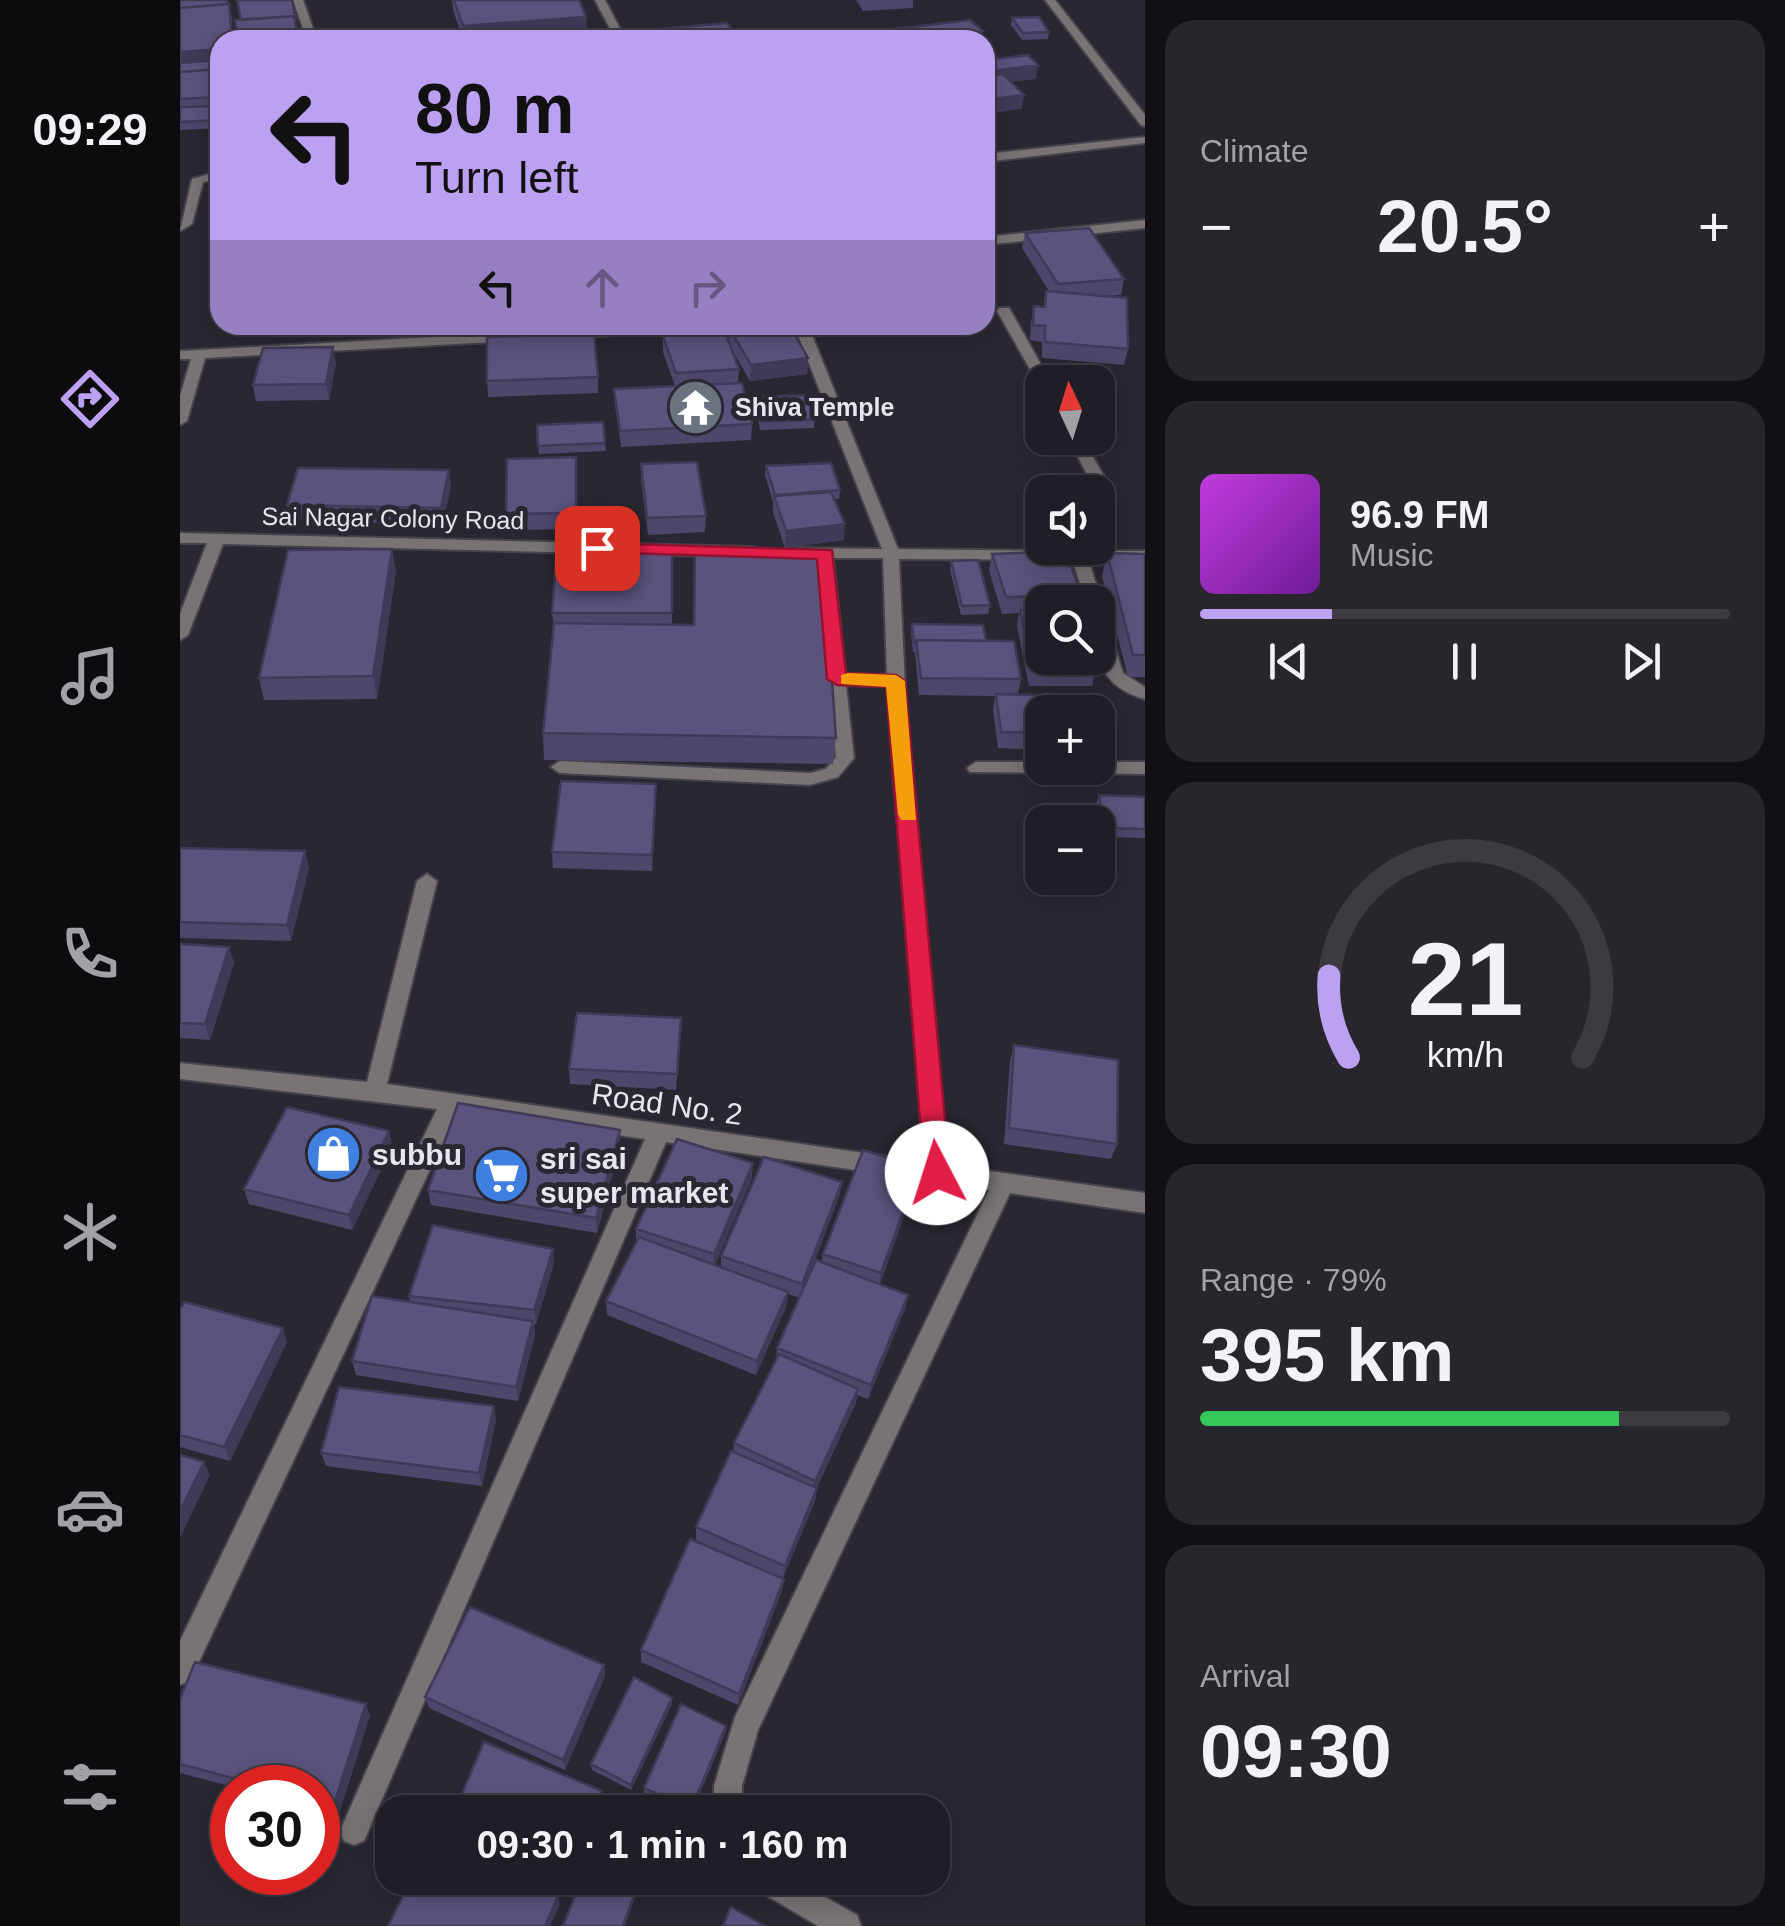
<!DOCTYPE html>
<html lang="en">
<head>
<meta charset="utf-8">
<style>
  body { margin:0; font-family:Helvetica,sans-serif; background:#27262d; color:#f1f3f6; height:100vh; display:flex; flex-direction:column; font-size:38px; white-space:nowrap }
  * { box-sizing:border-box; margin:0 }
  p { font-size:32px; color:#a1a2a7 }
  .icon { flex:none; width:55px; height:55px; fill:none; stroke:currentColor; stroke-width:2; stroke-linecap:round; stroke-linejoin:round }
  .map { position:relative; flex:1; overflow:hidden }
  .sheet { display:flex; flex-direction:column; gap:20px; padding:20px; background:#111014; width:640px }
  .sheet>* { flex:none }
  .guide { position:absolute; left:30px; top:30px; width:785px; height:305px; border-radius:30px; box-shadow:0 5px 25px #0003,0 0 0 2px #3c3b42; background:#bca0f2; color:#111; overflow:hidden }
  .needle { width:65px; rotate:356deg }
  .controls { position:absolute; left:845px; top:365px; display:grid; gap:20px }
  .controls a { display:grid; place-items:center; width:90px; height:90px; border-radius:20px; background:#1f1d25; box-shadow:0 5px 25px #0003,0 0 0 2px #3c3b42; font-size:50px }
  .speed { position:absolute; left:30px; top:1765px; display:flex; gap:20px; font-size:50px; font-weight:700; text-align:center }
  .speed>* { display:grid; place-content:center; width:130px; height:130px; border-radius:50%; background:#1f1d25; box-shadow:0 5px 25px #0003,0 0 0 2px #3c3b42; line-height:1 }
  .speed .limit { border:15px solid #d22; background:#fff; color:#111 }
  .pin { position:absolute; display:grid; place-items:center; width:85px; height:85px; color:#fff; margin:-42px; border-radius:20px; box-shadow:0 5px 15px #0006 }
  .me { position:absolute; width:110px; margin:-55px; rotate:355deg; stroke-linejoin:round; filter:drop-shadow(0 0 8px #0008) }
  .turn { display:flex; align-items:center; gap:35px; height:210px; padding:0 40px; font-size:45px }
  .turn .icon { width:130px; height:130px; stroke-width:2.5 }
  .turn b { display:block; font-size:70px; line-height:85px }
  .lanes { display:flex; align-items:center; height:95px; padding:0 40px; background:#0003; justify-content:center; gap:50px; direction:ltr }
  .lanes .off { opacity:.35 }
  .big { font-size:75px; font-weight:700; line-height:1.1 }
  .sheet .widget { flex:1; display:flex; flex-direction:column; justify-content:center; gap:15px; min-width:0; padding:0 35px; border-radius:30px; background:#27262d }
  .sheet .dial { align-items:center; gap:0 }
  .dial svg { height:260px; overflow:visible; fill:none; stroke:#3c3b42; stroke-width:7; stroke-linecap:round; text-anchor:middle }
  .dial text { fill:#f1f3f6; stroke:none }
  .song { display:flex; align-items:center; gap:30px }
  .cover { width:120px; height:120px; border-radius:15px; background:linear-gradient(135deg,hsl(290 70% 55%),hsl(280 70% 35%)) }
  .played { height:10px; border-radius:5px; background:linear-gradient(90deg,#bca0f2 25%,#3c3b42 25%) }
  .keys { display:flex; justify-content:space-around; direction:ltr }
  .heat { display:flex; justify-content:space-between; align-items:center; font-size:55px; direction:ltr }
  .charge { height:15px; border-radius:8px; background:linear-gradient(90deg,#34c759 79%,#3c3b42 0) }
  .trip { position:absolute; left:195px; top:1795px; width:575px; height:100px; border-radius:30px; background:#1f1d25; box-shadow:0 5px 25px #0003,0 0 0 2px #3c3b42; font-weight:700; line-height:100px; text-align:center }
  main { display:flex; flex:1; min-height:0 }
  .tabs { display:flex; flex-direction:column; width:180px; justify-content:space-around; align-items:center; background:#0c0c0f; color:#a1a2a7 }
  .tabs .icon { width:70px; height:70px }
  .tabs .current { color:#bca0f2 }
  .tabs b { font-size:45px; color:#f1f3f6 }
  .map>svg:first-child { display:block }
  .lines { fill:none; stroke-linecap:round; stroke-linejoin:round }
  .street-casing { stroke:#44424b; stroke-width:4 }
  .street { fill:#797374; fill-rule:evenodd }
  .wall { fill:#4e476c }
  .shaded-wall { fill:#403a58 }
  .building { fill:#5b537d; stroke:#403a58; stroke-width:2.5 }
  .route { fill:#e11d48; stroke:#92132f; stroke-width:2.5 }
  .slow { fill:#f59e0b }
  .labels { text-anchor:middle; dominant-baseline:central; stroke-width:10; stroke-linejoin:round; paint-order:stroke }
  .far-poi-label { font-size:25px; font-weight:bold; fill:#e7e6ed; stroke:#292731; text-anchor:start }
  .far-street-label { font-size:25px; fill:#e7e6ed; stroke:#292731 }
  .street-label { font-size:30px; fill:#e7e6ed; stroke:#292731 }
  .poi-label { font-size:30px; font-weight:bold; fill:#e7e6ed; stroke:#292731; text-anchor:start }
</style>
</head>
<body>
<main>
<nav class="tabs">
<b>09:29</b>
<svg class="icon current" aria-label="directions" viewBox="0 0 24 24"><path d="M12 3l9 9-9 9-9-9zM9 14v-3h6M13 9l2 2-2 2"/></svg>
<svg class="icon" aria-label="music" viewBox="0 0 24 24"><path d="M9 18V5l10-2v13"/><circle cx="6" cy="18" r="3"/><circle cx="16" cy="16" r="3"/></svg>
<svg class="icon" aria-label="phone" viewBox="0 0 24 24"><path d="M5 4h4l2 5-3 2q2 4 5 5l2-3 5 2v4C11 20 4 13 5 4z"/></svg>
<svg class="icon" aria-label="climate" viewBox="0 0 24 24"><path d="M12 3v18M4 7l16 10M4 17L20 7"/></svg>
<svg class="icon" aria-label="car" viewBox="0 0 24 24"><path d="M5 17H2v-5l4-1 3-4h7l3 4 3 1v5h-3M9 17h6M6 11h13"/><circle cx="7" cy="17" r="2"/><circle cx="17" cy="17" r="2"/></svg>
<svg class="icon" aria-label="filters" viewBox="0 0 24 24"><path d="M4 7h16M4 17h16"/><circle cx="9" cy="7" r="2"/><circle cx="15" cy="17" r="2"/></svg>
</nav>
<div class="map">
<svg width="965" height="1926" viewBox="0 0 965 1926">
  <rect width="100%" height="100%" fill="#292731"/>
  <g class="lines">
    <defs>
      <path id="street" d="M113,0h10l14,40h-10z
        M415,0h10l21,40h-10z
        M865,0h10l90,115v11l-4,-1z
        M965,137v6l-160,19v-8z
        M40,171v8l-17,3 -11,42 -12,7 12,-52z
        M965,220v8l-160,17v-8z
        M819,308h10l42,74 -12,3 -42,-74z
        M471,325h81l-7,4 -520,29 -18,63 -7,4v-29l11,-37h-11v-8z
        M614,325h14l90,224 173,2 -1,-3h16l1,3h58v10l-56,-1 12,42 -3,4v-4h-13l-12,-42 -174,-1 7,148 41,458 198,28v20l-135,-20 -252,537 -16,56v26h-28v-26l21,-69 254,-527 -323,-48 -302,699 -10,4 -10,-4 -4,-10 305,-692 -188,-27 -267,569 -10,4v-44l257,-532 -257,-30v-16l187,19 50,-201 10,-7 10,7 -50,203 538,78 -37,-476 -42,-1 8,73 -16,19 -28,8 -250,-12 -9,-6 9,-6 250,12 16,-4 10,-12 -19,-199h-20l-8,-5 8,-5 85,1zM653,558h50l4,117 -42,-1z
        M888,438h14l22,38 -1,52 -5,2v-38h-9l-1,-16z
        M0,533l573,14 8,5 -8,5 -530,-13 -35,91 -8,5v-26l27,-71h-27z
        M918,613l8,5 17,55 22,14v12c-47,-13 -50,-43 -47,-86z
        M796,762h66v6h56v-6h47v12l-175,-2 -3,-4z
        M569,1878h42l66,37 4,11h-43l-64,-38z"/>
    </defs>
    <use href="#street" class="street-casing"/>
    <use href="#street" class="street"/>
  </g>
  <path class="wall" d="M0,0h48l4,18 1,22h-13v88l-40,2z
    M272,0h127l7,17 1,18 -60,5h-64l-10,-30z
    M676,0h57v8l-50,3z
    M832,18l37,14 -1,7 -26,1 -11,-15z
    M706,30l97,1 -1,9h-97z
    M845,233l99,46 -3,16 -15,1 22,53 -4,16 -82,-7v-16l-12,-2 1,-18 3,-16 10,1 2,-16h3l-27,-43z
    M805,276l5,8 -2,15 -3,1z
    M549,328l79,30 -1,16 -57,7 -20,-35 9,23 -1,14 14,41 -1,16 -130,7 -6,-42 -1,-16 61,-3 -12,-34v-16l66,6z
    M156,363l-7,37 -73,1 -3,-16z
    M418,377v16l-110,4 -1,-16z
    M576,397l59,22 -1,9 -54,2 -4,-24z
    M357,425l68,18 1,8 -67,3z
    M396,457l1,72 -70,1 -1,-16z
    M461,464l65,52 -1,16 -57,3 -7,-55z
    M586,466l74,24 -1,9h-4l9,41 -59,8 -12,-36v-10l-8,-27z
    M271,486l-8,38 -153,-3 -3,-16z
    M492,550v74l164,114 -3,26 -289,-4 -1,-27 11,-104 -2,-16z
    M927,553l38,1v123h-17l-26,-101z
    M812,554l90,41 -2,7h-38v56l54,11 -4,17h-63l-12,-60 2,-13 -17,1 -13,-44z
    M771,561l39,44 -2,9 -27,1 -11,-45z
    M216,571l-19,128 -113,1 -5,-22z
    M732,624l74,17 35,38 -3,15 24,18v38l-44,-2 -5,-38 2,-14 -76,-1 -4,-43h-2l-2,-19z
    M919,795l46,2v41l-43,-1 -6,-33z
    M476,800l-4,71 -99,-3 -1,-16z
    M0,848l129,19 -18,74 -111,-3z
    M0,944l49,3 5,16 -24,77 -30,-2z
    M501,1018l-5,72 -106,-6 -1,-15z
    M834,1045l103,99 -6,15 -107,-15 6,-83z
    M440,1130v15l-23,88 -166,-28 -3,-15z
    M209,1131l3,16 -40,83 -103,-26 -5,-15z
    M739,1167l-3,15 -36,102 28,11 -3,14 -37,90 -11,-4 -1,8 -39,84 -2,14 -32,77 -87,-38v-13l37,-75 1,-9 42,-83 1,-12 23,-50 -12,-4 -2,13 -30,68 -149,-60 -1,-14 30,-58v-14l116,-51 -37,87 6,2v-11l121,-74 -3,15 -32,83 15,-18 1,-8z
    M374,1263l-18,61h-2l1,11 -17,66 -162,-26 -4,-14 59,-59 -2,-6z
    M0,1310l107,32 -57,119 -50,-14z
    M316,1420l-14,66 -156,-20 -5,-13z
    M602,1591l-44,114 -97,-43v-12z
    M424,1665l1,11 -40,94 -136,-62 -4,-11z
    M492,1698v6l-41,86 -39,-20 -1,-6z
    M0,1699l190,16 -31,99 -21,-6v-20h-81l-57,-15z
    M546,1726v5l-34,81h-8l-40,-19v-5z
    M353,1878h42l-5,15z"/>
  <path class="shaded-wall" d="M406,17l1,18 -60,5h-63l-1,-14z
    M803,31l-1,9h-66z
    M40,49v14l-40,3v-14z
    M858,65l-2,14 -51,6v-13z
    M844,95l-2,14 -37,5v-14z
    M153,347l3,16 -7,37 -3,-16z
    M628,358l-1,16 -57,7 1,-16z
    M269,470l2,16 -8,38 -2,-16z
    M665,524l-1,16 -59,8 1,-17z
    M212,549l4,22 -19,128 -4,-23z
    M476,784v16l-4,71v-16z
    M125,851l4,16 -18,74 -4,-16z
    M49,947l5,16 -24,77 -5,-16z
    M440,1130v15l-23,88 -1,-15z
    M209,1131l3,16 -40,83 -3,-15z
    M573,1163l-1,15 -39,91 1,-15z
    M739,1167l-3,15 -37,106 2,-15z
    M662,1182l-3,15 -38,101 1,-14z
    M373,1249l1,14 -18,61 -2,-14z
    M608,1292l-2,15 -30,68 1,-14z
    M728,1295l-3,14 -37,90 3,-14z
    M353,1321l2,14 -17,66 -2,-14z
    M103,1328l4,14 -57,119 -6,-14z
    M678,1389l-2,14 -43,91 2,-13z
    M314,1406l2,14 -14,66 -3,-13z
    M24,1462l6,13 -30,63v-27z
    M637,1488l-2,13 -32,77 2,-12z
    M604,1579l-2,12 -44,114 1,-11z
    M424,1665l1,11 -40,94 -2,-10z
    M492,1698v6l-41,86v-5z
    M186,1704l4,11 -31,99 -5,-10z
    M546,1726v5l-36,81 1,-2z
    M422,1791l1,10 -4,11h-5z
    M391,1878h4l-5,15 -2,-9z
    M460,1878h2l-17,48h-2z
    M378,1896l2,8 -10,22h-5z"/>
  <path class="building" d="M0,0h47v4l-47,4z
    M57,0h55l4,20 -2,-4 -53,4z
    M274,0h125l7,17 -123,9z
    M49,4l3,36h-12v9l-40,3v-44z
    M114,16l5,24h-61l-3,-20z
    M859,17l10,15 -26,1 -11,-15z
    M790,20l13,11 -67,9h-20l-10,-10z
    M547,23l11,17h-84l-6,-10z
    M345,35l2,5h-59z
    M848,55l10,10 -53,7v-12z
    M40,60v9l-40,3v-9z
    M40,69v28l-40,2v-27z
    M823,74l21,21 -39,5v-24z
    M40,106v14l-40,2v-15z
    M909,228l35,51 -66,5 -33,-51z
    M866,291l81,7 1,51 -83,-7v-16l-12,-1 1,-19 11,1z
    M570,325h39l19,33 -57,7 -22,-37z
    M543,327l16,42 -63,4 -13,-37z
    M414,334l4,43 -111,4v-44z
    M153,347l-7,37 -73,1 10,-37z
    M562,383l10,41 -132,7 -6,-42z
    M629,395l6,24 -54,3 -5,-25z
    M423,422l2,21 -67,3 -1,-21z
    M396,457v56l-70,1 1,-55z
    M517,462l9,54 -59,2 -6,-54z
    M651,463l9,27 -65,5 -9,-29z
    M118,468l151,2 -8,38 -154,-3z
    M651,492l14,32 -59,7 -12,-35z
    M212,549l-19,127 -114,2 29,-128z
    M377,549l115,1v63h-120z
    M515,551l128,2 13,185 -293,-5 11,-110 140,2z
    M885,551l17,44 -76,2 -14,-43z
    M927,553l38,1v101h-12z
    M798,560l12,45 -28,1 -11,-45z
    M840,610h22v48h51l3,11 -64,1z
    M732,624l71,1 3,16 -70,-1 1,3h-3z
    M736,640l98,1 7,38 -100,-1z
    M816,694l83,2 3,16h-40v21l-41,-1z
    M381,781l95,3 -4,71 -100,-3z
    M919,795l46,2v32l-41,-1z
    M0,848l125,3 -18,74 -107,-3z
    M0,944l49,3 -24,77 -25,-1z
    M397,1013l104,5 -4,56 -108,-5z
    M834,1045l104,15 -1,84 -108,-16z
    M278,1103l162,27 -24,88 -168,-28z
    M107,1107l102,24 -40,84 -105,-26z
    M497,1139l76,24 -39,91 -78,-25z
    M683,1150l56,17 -38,106 -58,-19z
    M584,1157l78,25 -40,102 -81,-28z
    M253,1225l120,24 -19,61 -125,-14z
    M459,1237l149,55 -31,69 -151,-60z
    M636,1260l92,35 -37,90 -94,-37z
    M192,1296l161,25 -17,66 -164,-26z
    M4,1302l99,26 -59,119 -44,-12v-125z
    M599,1354l79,35 -43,92 -81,-38z
    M159,1387l155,19 -15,67 -158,-20z
    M551,1451l86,37 -32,78 -89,-39z
    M0,1455l24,7 -24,49z
    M510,1539l94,40 -45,115 -98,-44z
    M290,1607l134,58 -41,95 -138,-63z
    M15,1662l171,42 -32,100 -16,-4v-12h-48l-90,-24v-65z
    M454,1677l38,21 -41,87 -40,-21z
    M501,1704l45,22 -35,84 -47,-22z
    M304,1742l118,49 -8,21h-140z
    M232,1878h110l36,18 -13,30h-157z
    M372,1878h19l-3,6z
    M402,1878h58l-17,48h-60z
    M551,1907l34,19h-42z"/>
  <path class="route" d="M417,543l235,7 14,123 50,2 9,6 45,492 -4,7h-18l-4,-7 -38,-486 -49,-2 -10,-6 -10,-120 -226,-7v-8z"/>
  <path class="slow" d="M668,673l48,2 9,6 11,139h-15l-3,-6 -12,-127 -45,-3v-9z"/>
  <defs>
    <symbol id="temple-disc" viewBox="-11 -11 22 22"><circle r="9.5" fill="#6b7280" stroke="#292731"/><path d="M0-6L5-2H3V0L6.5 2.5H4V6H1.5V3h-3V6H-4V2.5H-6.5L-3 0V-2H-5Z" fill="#fff"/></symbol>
    <symbol id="shop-disc" viewBox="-11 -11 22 22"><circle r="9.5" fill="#3f7fe0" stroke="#292731"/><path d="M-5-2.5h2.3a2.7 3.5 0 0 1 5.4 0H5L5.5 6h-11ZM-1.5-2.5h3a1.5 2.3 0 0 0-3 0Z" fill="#fff"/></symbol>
    <symbol id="supermarket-disc" viewBox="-11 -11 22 22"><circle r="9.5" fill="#3f7fe0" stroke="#292731"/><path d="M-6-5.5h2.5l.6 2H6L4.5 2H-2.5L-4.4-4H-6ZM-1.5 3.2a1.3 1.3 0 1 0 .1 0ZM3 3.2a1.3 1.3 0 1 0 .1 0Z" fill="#fff"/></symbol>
  </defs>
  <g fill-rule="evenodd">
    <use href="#temple-disc" x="484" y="376" width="63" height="63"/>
    <use href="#shop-disc" x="122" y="1122" width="63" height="63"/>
    <use href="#supermarket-disc" x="290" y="1144" width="63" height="63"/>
  </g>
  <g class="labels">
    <g class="far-poi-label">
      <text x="555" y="407">Shiva Temple</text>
    </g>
    <g class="far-street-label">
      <text transform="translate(213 518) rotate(1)">Sai Nagar Colony Road</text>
    </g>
    <g class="street-label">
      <text transform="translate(487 1104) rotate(8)">Road No. 2</text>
    </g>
    <g class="poi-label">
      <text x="192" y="1154">subbu</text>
      <text x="360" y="1158">sri sai<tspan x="360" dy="34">super market</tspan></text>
    </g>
  </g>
</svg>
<div class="controls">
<a><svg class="needle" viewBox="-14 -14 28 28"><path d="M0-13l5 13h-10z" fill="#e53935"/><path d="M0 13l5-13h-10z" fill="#a1a2a7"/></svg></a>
<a><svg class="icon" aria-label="sound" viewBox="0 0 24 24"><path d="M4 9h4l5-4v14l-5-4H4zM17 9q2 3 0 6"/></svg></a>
<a><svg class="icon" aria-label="search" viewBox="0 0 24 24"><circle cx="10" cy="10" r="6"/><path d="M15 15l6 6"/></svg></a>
<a>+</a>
<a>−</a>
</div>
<div class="speed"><div class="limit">30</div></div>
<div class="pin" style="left:417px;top:548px;background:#d93025"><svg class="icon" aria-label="arrive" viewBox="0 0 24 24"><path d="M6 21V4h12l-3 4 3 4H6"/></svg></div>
<svg class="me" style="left:757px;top:1173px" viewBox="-20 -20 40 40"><circle r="19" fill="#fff"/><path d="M0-13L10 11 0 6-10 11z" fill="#e11d48"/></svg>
<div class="trip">09:30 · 1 min · 160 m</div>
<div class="guide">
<div class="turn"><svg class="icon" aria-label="left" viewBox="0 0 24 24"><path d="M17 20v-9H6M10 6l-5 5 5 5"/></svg><div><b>80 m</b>Turn left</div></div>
<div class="lanes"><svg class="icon" aria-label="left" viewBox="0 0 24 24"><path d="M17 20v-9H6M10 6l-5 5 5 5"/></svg><svg class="icon off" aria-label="ahead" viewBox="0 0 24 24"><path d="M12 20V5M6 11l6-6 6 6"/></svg><svg class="icon off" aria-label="right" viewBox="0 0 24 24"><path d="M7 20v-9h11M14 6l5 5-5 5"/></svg></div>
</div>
</div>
<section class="sheet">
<div class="widget"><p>Climate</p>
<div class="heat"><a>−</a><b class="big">20.5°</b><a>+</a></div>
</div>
<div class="widget">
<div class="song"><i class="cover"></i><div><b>96.9 FM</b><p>Music</p></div></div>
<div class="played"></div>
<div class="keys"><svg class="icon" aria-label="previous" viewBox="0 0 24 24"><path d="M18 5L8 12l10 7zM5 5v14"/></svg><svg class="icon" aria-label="pause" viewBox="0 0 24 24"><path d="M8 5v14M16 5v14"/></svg><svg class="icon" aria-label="next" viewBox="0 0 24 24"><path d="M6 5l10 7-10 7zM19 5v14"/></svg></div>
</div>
<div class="widget dial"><svg viewBox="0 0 100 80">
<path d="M14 69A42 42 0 1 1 86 69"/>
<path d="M14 69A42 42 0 0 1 8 44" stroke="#bca0f2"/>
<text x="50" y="56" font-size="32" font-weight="700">21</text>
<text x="50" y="72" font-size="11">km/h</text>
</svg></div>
<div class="widget"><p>Range · 79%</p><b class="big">395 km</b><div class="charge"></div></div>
<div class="widget"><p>Arrival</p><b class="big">09:30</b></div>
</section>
</main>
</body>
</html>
